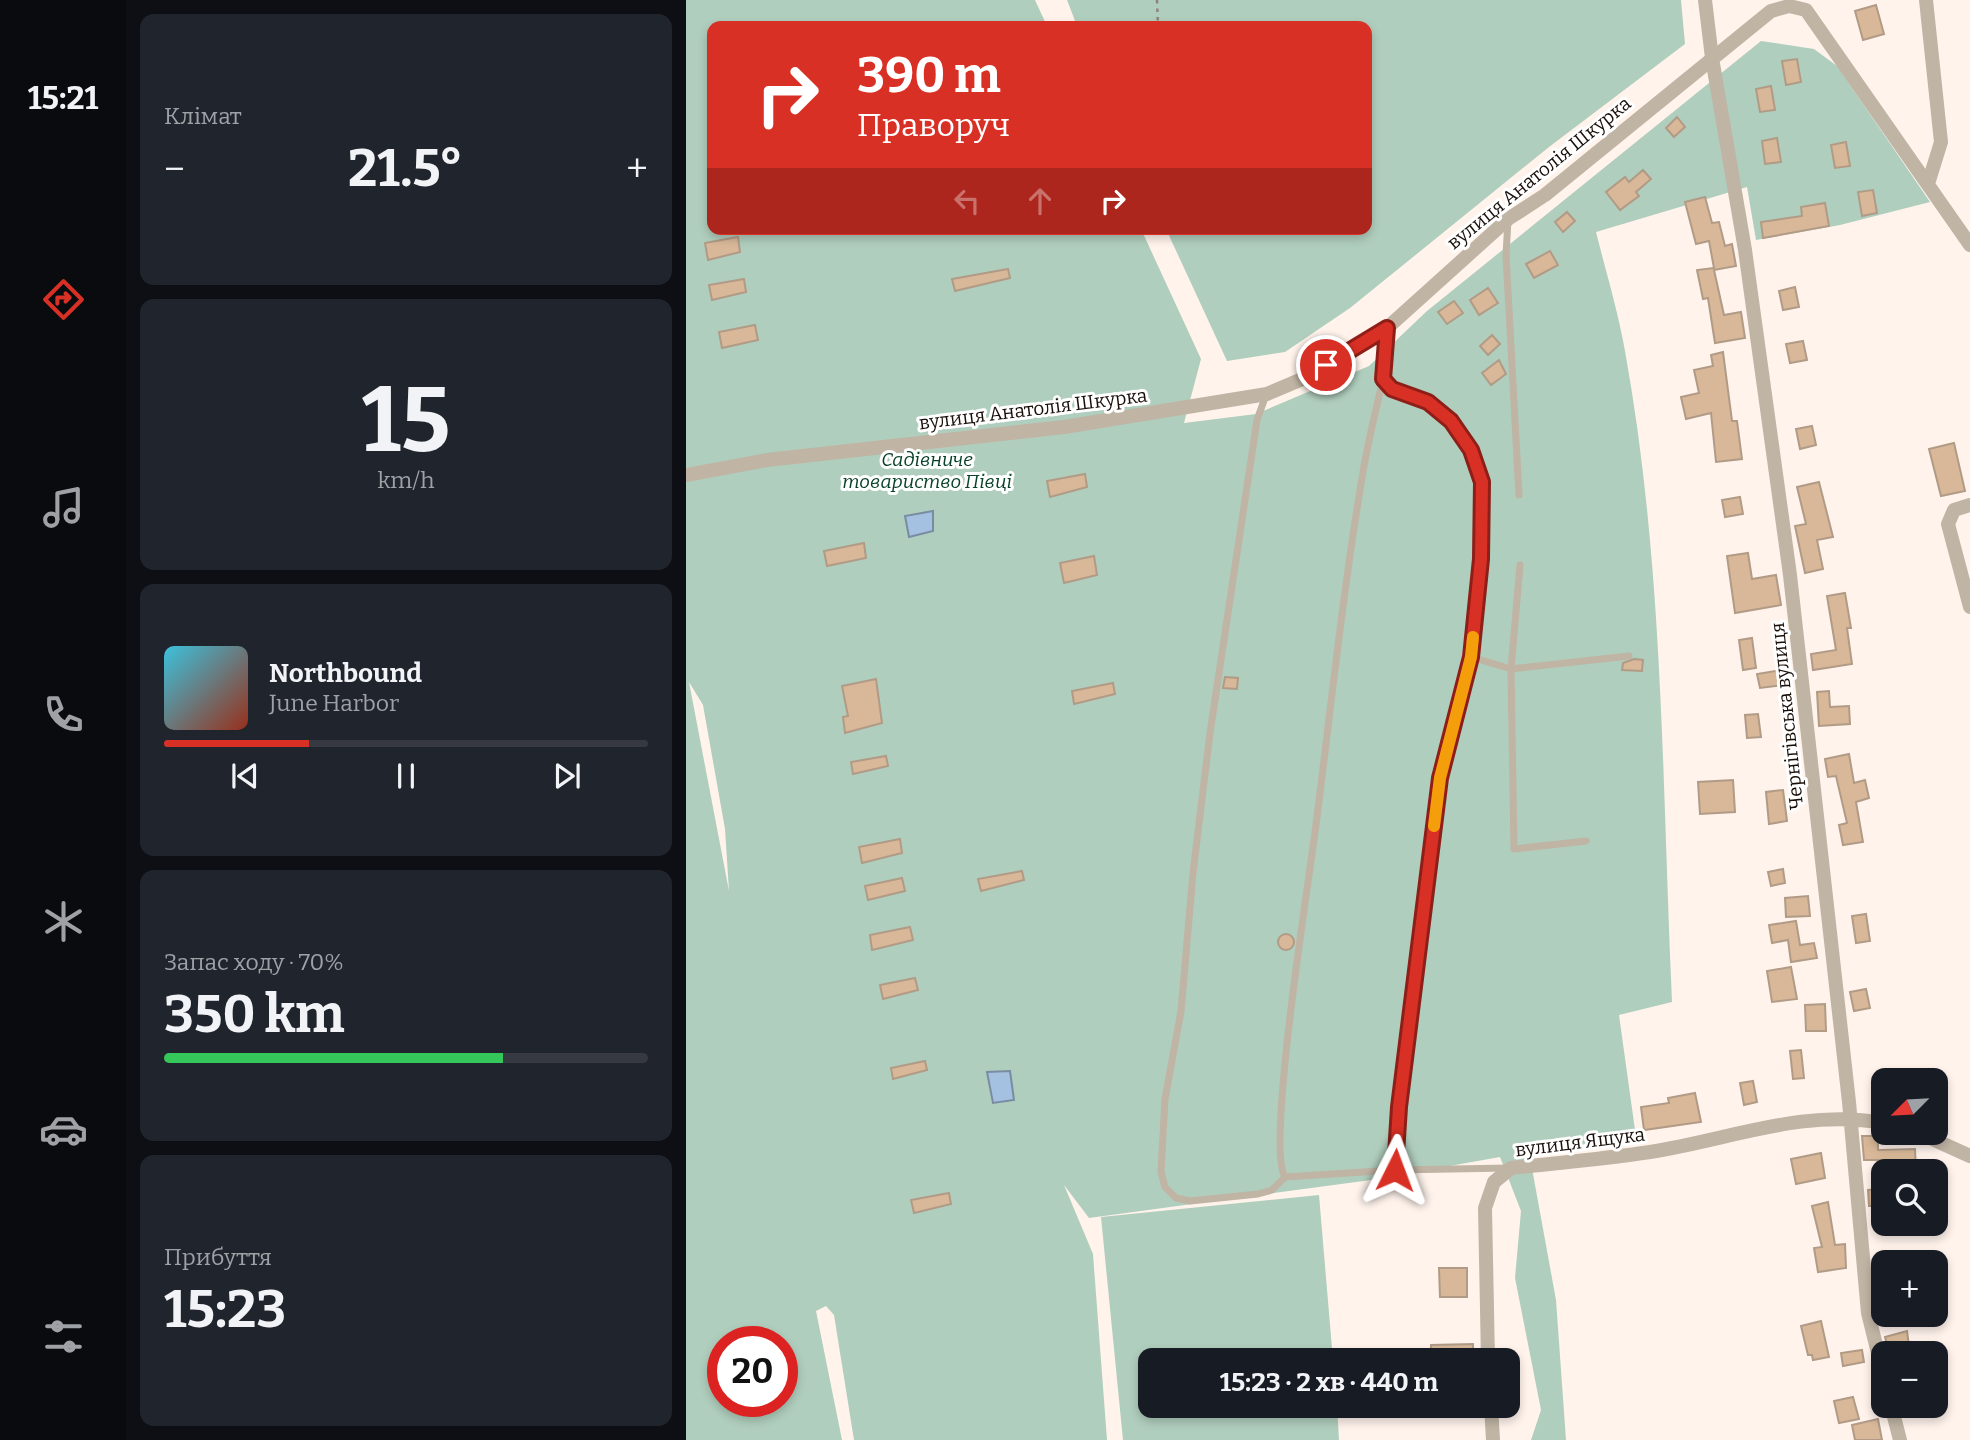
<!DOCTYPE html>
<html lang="uk">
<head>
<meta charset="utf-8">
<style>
  body { margin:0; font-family:Bitter,serif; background:#20242c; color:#f1f3f6; height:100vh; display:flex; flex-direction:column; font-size:26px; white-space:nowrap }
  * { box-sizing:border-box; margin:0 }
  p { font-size:23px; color:#9ea1a6 }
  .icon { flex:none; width:38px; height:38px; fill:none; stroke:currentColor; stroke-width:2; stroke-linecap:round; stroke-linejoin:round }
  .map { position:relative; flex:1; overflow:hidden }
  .sheet { display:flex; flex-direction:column; gap:14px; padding:14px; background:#0d0f14; width:560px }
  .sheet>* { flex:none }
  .banner { position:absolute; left:21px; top:21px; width:665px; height:214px; border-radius:14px; box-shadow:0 4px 10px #0003; background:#d93025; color:#fff; overflow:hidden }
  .needle { width:46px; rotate:246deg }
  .buttons { position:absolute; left:1185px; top:1068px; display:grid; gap:14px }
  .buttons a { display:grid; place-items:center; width:77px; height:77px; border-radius:14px; background:#171b24; box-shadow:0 4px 10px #0003; font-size:35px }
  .speed { position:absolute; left:21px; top:1326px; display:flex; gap:14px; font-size:35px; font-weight:700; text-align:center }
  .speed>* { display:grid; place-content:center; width:91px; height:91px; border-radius:50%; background:#171b24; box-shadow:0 4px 10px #0003; line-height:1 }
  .speed .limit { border:10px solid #d22; background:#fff; color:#111 }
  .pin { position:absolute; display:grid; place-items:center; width:60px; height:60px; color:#fff; margin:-30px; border:4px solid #fff; border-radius:50%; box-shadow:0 2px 7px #0007 }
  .me { position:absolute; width:77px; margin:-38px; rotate:3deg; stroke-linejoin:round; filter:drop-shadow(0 0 5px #0008) }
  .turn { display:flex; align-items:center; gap:24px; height:147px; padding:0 35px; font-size:32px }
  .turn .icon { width:91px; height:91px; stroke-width:2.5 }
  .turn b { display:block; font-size:49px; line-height:60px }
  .lanes { display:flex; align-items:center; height:66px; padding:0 35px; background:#0003; justify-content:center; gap:35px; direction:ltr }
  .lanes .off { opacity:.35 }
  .big { font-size:52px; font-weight:700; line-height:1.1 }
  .sheet .card { flex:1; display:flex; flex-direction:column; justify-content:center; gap:10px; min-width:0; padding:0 24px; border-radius:14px; background:#20242c }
  .sheet .dial { align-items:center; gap:0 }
  .dial b { font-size:91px; line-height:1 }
  .song { display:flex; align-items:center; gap:21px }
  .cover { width:84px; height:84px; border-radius:10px; background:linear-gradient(135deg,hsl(190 70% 55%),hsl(10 70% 35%)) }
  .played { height:7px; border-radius:4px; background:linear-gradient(90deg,#d93025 30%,#363941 30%) }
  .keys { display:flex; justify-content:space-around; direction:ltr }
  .heat { display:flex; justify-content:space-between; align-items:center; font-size:38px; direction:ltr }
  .charge { height:10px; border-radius:5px; background:linear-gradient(90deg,#34c759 70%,#363941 0) }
  .trip { position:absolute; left:452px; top:1348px; width:382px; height:70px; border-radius:14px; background:#171b24; box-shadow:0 4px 10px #0003; font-weight:700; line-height:70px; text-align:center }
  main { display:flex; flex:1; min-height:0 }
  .tab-bar { display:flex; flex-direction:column; width:126px; justify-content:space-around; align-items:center; background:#090b0e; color:#9ea1a6 }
  .tab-bar .icon { width:49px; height:49px }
  .tab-bar .selected { color:#d93025 }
  .tab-bar b { font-size:32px; color:#f1f3f6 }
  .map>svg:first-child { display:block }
  .green { fill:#b0cebd; fill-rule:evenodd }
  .water { fill:#a4c1e2; stroke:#7a8ca1; stroke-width:2 }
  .building { fill:#d8b898; stroke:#b19b86; stroke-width:2 }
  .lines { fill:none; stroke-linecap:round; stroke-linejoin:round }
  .path { stroke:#8d827b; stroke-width:2.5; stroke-dasharray:3.5 5; stroke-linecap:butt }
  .service { stroke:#c0b4a4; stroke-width:7 }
  .minor { stroke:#c0b4a4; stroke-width:14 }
  .route-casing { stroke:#8d1f18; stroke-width:18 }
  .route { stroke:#d93025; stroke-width:12 }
  .slow { stroke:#f59e0b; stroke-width:12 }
  .labels { text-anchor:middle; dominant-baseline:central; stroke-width:6; stroke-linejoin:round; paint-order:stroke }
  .street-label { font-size:19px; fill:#190f09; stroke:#fff }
  .park-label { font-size:19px; font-style:italic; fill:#074129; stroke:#fff }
</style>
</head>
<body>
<main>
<nav class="tab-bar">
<b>15:21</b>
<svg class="icon selected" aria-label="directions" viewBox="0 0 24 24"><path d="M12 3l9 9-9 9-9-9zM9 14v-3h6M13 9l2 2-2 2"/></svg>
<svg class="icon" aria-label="music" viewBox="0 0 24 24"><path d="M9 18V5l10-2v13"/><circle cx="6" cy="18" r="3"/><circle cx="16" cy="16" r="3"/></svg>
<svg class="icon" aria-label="phone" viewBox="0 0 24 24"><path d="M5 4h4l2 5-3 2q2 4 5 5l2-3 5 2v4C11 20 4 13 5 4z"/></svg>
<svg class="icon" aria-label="climate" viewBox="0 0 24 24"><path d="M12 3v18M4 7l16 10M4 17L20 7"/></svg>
<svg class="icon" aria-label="car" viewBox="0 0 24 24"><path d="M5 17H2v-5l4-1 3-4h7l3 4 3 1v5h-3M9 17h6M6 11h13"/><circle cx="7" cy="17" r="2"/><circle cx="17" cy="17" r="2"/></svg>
<svg class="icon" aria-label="filters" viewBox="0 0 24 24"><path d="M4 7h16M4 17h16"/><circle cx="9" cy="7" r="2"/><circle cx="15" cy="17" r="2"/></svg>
</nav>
<section class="sheet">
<div class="card"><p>Клімат</p>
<div class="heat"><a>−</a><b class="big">21.5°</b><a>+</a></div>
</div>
<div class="card dial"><b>15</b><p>km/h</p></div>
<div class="card">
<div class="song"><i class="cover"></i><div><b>Northbound</b><p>June Harbor</p></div></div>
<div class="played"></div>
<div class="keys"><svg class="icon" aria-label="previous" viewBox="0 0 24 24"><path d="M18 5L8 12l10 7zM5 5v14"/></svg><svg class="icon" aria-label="pause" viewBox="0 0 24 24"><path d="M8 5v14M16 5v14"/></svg><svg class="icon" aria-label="next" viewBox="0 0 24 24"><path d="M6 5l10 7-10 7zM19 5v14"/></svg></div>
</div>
<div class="card"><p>Запас ходу · 70%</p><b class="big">350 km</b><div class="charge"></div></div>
<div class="card"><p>Прибуття</p><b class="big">15:23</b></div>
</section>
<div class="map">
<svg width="1284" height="1440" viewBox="0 0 1284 1440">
  <rect width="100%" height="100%" fill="#fff3ec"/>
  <path class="green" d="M0,0h349l12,26h-335v203h429l60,130 -17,64 72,-9 113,-48 58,-55 334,-270 53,8 23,17 93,136 -90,23 -84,15 -9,-53 -151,45c10,40 22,79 29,119 39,215 37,434 47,651l-53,13 17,122 -107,15 27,148 10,140h-35l10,-30 -26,-132 6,-67 -21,-54 -129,23 -282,38 -25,-33 29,69 14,186h-253l-20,-125 -8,-9 -10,5 26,129h-156zM3,682l14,23 22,124 4,62zM37,1342h59v60h-59z
    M381,0h614l4,44 -136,103 -199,161 -65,44 -58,9 -61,-132h201v-203h-290z
    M633,1195l14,165h-183v45h187l2,35h-216l-22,-223z"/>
  <path class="water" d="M247,511v20l-24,6 -4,-21z
    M324,1071l4,29 -21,3 -6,-31z"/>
  <path class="building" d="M1190,5l8,29 -21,6 -8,-29z
    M1111,59l4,23 -15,3 -4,-24z
    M1085,86l4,24 -15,2 -4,-23z
    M991,117l8,10 -11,10 -8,-9z
    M1091,138l4,24 -16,2 -3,-23z
    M1160,142l4,24 -15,2 -4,-23z
    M957,170l8,9 -15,13 3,4 -19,14 -14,-18 19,-15 4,5z
    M1187,190l4,23 -15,3 -4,-24z
    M1019,197l7,26 7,-1 6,24 7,-2 4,22 -22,4 10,45 17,-3 4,26 -30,5 -7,-45 -5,1 -6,-29 17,-2 -5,-27 -13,3 -11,-42z
    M1139,203l4,23 -66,12 -2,-16 41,-6 -1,-9z
    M881,212l8,9 -12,11 -8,-10z
    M52,237l2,15 -32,8 -3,-17z
    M864,251l8,14 -24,13 -8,-14z
    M322,269l2,9 -55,13 -3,-12z
    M58,279l2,13 -34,8 -3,-15z
    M1109,287l4,20 -16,3 -4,-19z
    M802,288l10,15 -19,12 -9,-15z
    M768,301l9,12 -16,11 -9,-12z
    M69,325l3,15 -36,8 -3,-16z
    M806,335l8,9 -12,11 -8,-9z
    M1117,341l4,19 -17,3 -4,-19z
    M1037,352l9,69h5l5,38 -26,3 -5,-49 -25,6 -5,-22 18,-4 -5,-23 19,-4 -2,-11z
    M813,360l7,14 -15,11 -9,-12z
    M1126,426l4,19 -16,4 -4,-20z
    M1268,443l11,48 -24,5 -12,-47z
    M399,474l2,13 -37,10 -3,-16z
    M1133,482l14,55 -16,3 6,29 -18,4 -10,-47 11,-2 -9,-37z
    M1054,497l3,17 -18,3 -3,-17z
    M178,543l2,15 -39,8 -3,-15z
    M1062,553l4,26 24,-4 5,30 -46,8 -8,-57z
    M408,556l3,19 -33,8 -4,-20z
    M1159,593l6,35h-4l5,36 -39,6 -2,-16 25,-4 -9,-54z
    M1066,638l4,30 -13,2 -4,-30z
    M948,659l9,1 -1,11 -20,-1 1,-7z
    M1096,670l3,15 -25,3 -3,-14z
    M539,677l13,1 -1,11 -14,-1z
    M190,679l6,44 -37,10 -2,-16 5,-1 -6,-30z
    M427,683l2,11 -41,10 -2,-13z
    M1143,691l1,16 19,-1 1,18 -31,2 -2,-34z
    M1072,714l3,23 -14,1 -2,-23z
    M1163,754l5,29 11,-3 4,18 -13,4 7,40 -20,3 -4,-20 8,-2 -11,-47 -8,1 -3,-18z
    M200,756l2,10 -35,8 -2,-12z
    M1047,780l2,32 -35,2 -2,-32z
    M1097,790l4,31 -18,3 -3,-32z
    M214,839l2,14 -40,10 -3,-16z
    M1097,869l2,14 -14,3 -3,-14z
    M336,871l2,9 -43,11 -3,-12z
    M216,878l3,13 -37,9 -3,-14z
    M1122,896l2,20 -24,1 -1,-19z
    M1180,914l4,27 -14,2 -4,-27z
    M1110,921l4,24 14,-2 3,15 -26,4 -3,-22 -16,3 -3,-18z
    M224,927l3,13 -41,10 -2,-15z
    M592 942a8 8 0 1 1 16 0a8 8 0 1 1-16 0Z
    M1105,967l6,32 -25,3 -5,-31z
    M229,978l3,12 -35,9 -3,-14z
    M1180,989l4,19 -16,3 -4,-19z
    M1139,1004l1,27h-20l-1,-26z
    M1115,1050l3,28 -11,1 -3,-28z
    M239,1061l2,9 -34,9 -2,-11z
    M1067,1081l4,21 -13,3 -4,-22z
    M1009,1093l6,29 -57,8 -3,-23 28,-4 -1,-5z
    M1176,1136h16v14l37,-1 1,21h-25v-10h-27z
    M1135,1153l4,25 -29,6 -5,-25z
    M1197,1189v17h-14l-1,-16z
    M263,1193l2,11 -37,9 -3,-13z
    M1142,1202l7,43 10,-1 1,24 -28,4 -4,-24 8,-1 -10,-41z
    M753,1268h28v29h-27z
    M1135,1321l8,36 -16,3 -1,-5h-4l-7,-29z
    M1221,1331l2,15 -20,6 -4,-15z
    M787,1344v16h-42v-15z
    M1176,1350l2,12 -21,4 -2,-13z
    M1167,1397l6,22 -20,4 -5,-22z
    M1192,1419l4,21h-27l-3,-15z"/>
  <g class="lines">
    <path class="path" d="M471,0l1,26"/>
    <path class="service" d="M822,220l-2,35 13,240
      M701,328l-4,51 9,10 36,13 23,19 20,29 11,32 -1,77 -10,98 -31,121 -41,329 -4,63 114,-2
      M697,379c-7,31 -15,62 -20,93 -19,112 -31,225 -45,337 -6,55 -53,338 -33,368l110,-7
      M580,395l-9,25 -47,313 -17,140 -12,138 -16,88 -4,73 4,15 11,11 14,3 68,-7 14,-4 13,-13
      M834,565l-9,104 3,180 72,-8
      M785,657l40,12 118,-13"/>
    <path class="minor" d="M1019,0l7,58 33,192 45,325 59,527 19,211 15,60
      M1240,0l15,142 -13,42
      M0,475l81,-15 297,-33 203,-33 40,-17 80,-49 121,-109 37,-24 226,-184 18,-5 17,4 164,235
      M1284,505l-16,5 -6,14 22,83
      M1231,1132l53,24
      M802,1360l-3,-152 9,-26 17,-14c46,-5 93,-9 139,-16 78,-12 154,-44 233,-29
      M805,1405l2,35
      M1205,1405l9,35"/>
  </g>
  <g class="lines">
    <defs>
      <path id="route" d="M640,365l61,-37 -4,51 9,10 36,13 23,19 20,29 11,32 -1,77 -10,98 -31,121 -41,329 -4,63"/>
    </defs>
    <use href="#route" class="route-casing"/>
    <use href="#route" class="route"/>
    <path class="slow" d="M748,826l6,-48 31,-121 2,-20"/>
  </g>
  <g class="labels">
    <g class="street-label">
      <text transform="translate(853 173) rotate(-39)">вулиця Анатолія Шкурка</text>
      <text transform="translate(347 409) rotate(-7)">вулиця Анатолія Шкурка</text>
      <text transform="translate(1101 716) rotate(-96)">Чернігівська вулиця</text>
      <text transform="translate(894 1142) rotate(-7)">вулиця Ящука</text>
    </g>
    <g class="park-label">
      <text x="241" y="459">Садівниче<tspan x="241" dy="22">товариство Півці</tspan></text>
    </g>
  </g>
</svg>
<div class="buttons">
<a><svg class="needle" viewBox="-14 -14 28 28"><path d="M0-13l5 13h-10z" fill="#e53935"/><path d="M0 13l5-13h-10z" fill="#9ea1a6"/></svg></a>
<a><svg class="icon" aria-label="search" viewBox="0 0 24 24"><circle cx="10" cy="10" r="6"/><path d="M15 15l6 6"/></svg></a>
<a>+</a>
<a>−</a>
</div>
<div class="speed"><div class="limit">20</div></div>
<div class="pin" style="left:640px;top:365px;background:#d93025"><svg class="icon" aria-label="arrive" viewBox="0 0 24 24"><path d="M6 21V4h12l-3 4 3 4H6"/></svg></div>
<svg class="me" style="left:709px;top:1170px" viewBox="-20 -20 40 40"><path d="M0-17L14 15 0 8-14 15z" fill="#d93025" stroke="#fff" stroke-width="4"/></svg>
<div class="trip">15:23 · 2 хв · 440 m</div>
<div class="banner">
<div class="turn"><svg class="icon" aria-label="right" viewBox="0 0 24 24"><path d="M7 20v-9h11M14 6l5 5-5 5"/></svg><div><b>390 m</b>Праворуч</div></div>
<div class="lanes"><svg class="icon off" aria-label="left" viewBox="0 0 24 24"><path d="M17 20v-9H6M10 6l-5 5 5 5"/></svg><svg class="icon off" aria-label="ahead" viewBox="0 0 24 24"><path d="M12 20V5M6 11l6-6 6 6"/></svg><svg class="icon" aria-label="right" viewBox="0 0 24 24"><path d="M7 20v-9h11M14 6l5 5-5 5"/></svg></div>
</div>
</div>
</main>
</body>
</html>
